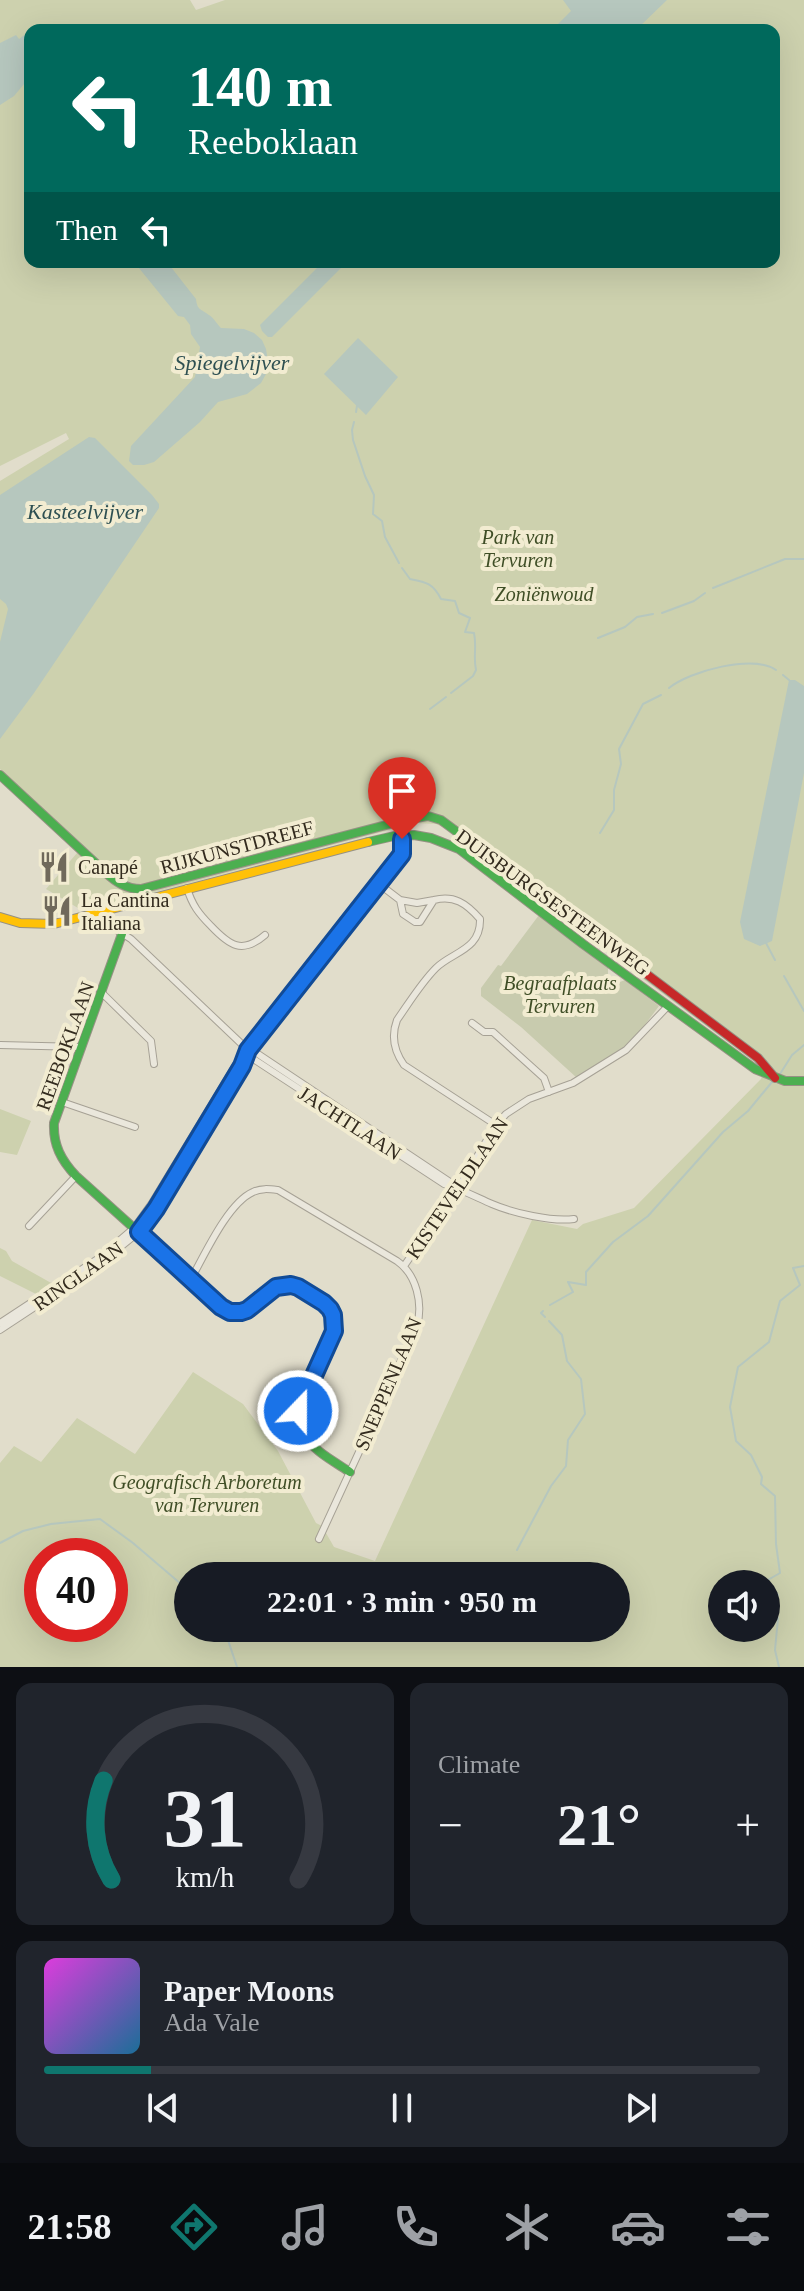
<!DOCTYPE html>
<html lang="en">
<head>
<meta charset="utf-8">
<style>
  body { margin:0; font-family:"Times New Roman",serif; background:#20242c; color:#f1f3f6; height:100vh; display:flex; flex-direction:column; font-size:30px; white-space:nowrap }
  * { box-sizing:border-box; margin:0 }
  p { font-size:26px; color:#9ea1a6 }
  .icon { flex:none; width:44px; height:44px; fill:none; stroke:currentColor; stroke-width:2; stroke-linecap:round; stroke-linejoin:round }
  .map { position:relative; height:1667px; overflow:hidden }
  .panel { display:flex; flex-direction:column; gap:16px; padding:16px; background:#0d0f14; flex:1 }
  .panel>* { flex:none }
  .banner { position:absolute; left:24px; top:24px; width:756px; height:244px; border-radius:16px; box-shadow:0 8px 32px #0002; background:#00695c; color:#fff; overflow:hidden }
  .controls { position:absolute; left:708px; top:1570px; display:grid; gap:16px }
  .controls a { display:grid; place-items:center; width:72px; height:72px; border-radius:50%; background:#171b24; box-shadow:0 8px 32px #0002; font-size:40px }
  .speed { position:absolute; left:24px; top:1538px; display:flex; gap:16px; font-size:40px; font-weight:700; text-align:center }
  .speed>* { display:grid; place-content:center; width:104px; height:104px; border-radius:50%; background:#171b24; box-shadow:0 8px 32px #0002; line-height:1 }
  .speed .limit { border:12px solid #d22; background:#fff; color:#111 }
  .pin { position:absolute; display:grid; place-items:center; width:68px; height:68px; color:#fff; margin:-82px -34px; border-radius:50% 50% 50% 0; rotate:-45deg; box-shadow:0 0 8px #0007 }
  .pin .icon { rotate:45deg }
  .me { position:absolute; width:88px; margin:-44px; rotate:22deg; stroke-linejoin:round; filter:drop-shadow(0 0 6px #0008) }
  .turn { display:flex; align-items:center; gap:28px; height:168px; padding:0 32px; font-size:36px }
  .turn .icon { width:104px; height:104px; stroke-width:2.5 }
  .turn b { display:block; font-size:56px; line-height:68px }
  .then { display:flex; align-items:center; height:76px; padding:0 32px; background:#0003; gap:16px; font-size:30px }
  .big { font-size:60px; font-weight:600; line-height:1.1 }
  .panel .widget { flex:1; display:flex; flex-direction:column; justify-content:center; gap:12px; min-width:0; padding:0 28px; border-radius:16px; background:#20242c }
  .panel .dial { align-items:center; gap:0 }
  .dial svg { height:208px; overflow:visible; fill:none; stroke:#363941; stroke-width:7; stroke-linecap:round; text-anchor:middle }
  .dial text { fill:#f1f3f6; stroke:none }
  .song { display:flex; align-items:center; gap:24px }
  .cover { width:96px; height:96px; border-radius:12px; background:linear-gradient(135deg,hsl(300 70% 55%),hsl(200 70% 35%)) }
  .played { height:8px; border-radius:4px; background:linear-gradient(90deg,#0f766e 15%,#363941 15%) }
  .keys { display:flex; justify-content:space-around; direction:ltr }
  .heat { display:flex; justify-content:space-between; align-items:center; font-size:44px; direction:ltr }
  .panel .tiles { flex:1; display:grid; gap:16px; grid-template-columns:1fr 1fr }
  .widget:last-child { grid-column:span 2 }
  .trip { position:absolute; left:174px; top:1562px; width:456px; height:80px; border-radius:40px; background:#171b24; box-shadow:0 8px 32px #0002; font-weight:600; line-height:80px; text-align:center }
  .menu { display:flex; height:128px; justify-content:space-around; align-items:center; background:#090b0e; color:#9ea1a6 }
  .menu .icon { width:56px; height:56px }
  .menu .active { color:#0f766e }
  .menu b { font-size:36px; color:#f1f3f6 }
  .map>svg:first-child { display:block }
  .green { fill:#cdd1ae; fill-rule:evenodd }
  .cemetery { fill:#c8cbae }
  .water { fill:#b6c7be }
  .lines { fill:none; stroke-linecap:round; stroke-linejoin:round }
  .stream { stroke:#b6c7be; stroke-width:2 }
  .street-casing { stroke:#a6a195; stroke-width:8 }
  .fast-casing { stroke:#969184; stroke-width:10 }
  .slow-casing { stroke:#969184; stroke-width:10 }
  .jam-casing { stroke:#969184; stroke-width:10 }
  .street { stroke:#eae7dc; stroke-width:6 }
  .fast { stroke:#4caf50; stroke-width:8 }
  .slow { stroke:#ffc107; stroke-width:8 }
  .jam { stroke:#c62828; stroke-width:8 }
  .route-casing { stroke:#114b97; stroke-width:20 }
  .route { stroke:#1a73e8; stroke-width:14 }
  .labels { text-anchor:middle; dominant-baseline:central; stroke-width:8; stroke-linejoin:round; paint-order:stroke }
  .park-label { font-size:20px; font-style:italic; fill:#3f4e26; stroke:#f2ecd1 }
  .street-label { font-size:20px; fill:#332b1e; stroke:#f2ecd1 }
  .poi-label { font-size:20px; fill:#332b1e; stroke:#f2ecd1; text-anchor:start }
  .water-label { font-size:22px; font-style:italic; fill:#2e5052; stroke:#f2ecd1 }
</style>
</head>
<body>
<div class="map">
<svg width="804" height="1667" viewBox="0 0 804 1667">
  <rect width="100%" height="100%" fill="#e1ddcb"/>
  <path class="green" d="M0,0h190l6,10 29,-10h579v1667h-804v-204l14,-17 27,16 36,-44 58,36 58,-82 50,32 35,47 38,72 6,3 12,21 41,14 157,-341 45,9 6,-5 51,-16 127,-129 3,-10 -224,-167 -91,-72 -13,-6 -20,-1 -333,88 -37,-22 37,-43 -83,-77v-288l69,-42 -3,-6 -66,33zM30,30h744v232h-744zM42,1556h68v68h-68zM188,1576h428v52h-428zM722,1584h44v44h-44z
    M0,1109l31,12 -14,34 -17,-3z
    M0,1248l6,3 6,10 41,23 -15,11 -38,-19z"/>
  <path class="cemetery" d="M539,915l69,52v7l12,8 5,-2 34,26 -27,36 -55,36 -56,-51 -40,-31v-8l17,-23 3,1z"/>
  <path class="water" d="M563,0h104l-31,30h-50l-4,-3 -2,3h-28l19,-19z
    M27,33h3v44l-16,19 -14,9v-62l16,-8 3,4z
    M134,262h33l29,37c1,11 5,10 13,16 5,3 8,9 12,13l23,1 10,4 8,7 4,9 2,12 -2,13 -5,9 -14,11 -29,8 -18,20 -46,40 -10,3h-11l-4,-4 2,-15 64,-69 5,-30 -9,-13 -1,-9 -6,-8 -6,-1z
    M323,262h24l-75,75h-4l-6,-6 -2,-6z
    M358,338l40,39 -32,38 -42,-41z
    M89,437l6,1 57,57 7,9v4l-125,185 -34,46v-97l8,-33 -2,-5 -6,-5v-104z
    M789,680h6l9,6v87l-32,168 -12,5 -16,-7 -4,-17z"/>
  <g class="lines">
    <path class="stream" d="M356,412l1,-6
      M354,422l-2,8 1,10 12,36 9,19 -1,19 9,7 3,16 14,26
      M402,568l8,11c16,3 23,4 31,20l14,2 4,12 11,5 -5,14 9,1c3,14 -1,24 2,37l-3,6 -22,17
      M713,588l72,-29h19
      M662,613l32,-12 11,-8
      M598,638l27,-11 12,-10 16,-3
      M783,675l6,5
      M669,688c21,-17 84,-34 107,-18
      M430,709l16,-12
      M600,833l14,-23v-20l7,-26 -2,-15 24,-45 18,-9
      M766,943l9,17
      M784,976l20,35
      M780,1074l12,-19 12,-10
      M550,1305l23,-13 -5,-10 18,3v-13l27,-30 35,-26 75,-84 25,-21 24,-29
      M543,1311l-2,2 4,4
      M0,1543l23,-12 28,-7 49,-5 33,24 55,47
      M517,1550l34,-64 15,-20 2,-26 17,-26 -4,-35 -14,-18 -5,-26 -13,-14
      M224,1628l13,39
      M779,1667l-4,-17 3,-32 -9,-12 9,-11 -12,-14 14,-8 -4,-29 -1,-48 -14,-12 1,-7 -11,-22 -15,-14 -6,-34 8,-40 31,-25 11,-41 20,-16 -7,-17 11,-2"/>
    <defs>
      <path id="street" d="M379,884l21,16 3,14 12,8h5l14,-22c20,-5 32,3 46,19 1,31 -28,33 -44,49 -15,15 -27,35 -39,52 -6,16 -3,31 7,45l92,60
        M187,888c5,17 12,26 24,38 18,19 31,29 54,9
        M400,900l17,3 17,-3
        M108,910l7,19 16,10 117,111 4,8 192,126c17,5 32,13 48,20 21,9 60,18 82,15
        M102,993l49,48 3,23
        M472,1023l12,9h9l51,46 5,14
        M0,1045l82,2
        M248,1050l7,2 201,134
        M62,1102l73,25
        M29,1226l47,-50
        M404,1266l54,-78 38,-63 10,-11 23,-15 44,-16 53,-33 42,-44
        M191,1279c14,-25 37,-76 62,-87 8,-4 16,-3 25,-2l119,71c20,14 26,43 20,65l-98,213
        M0,1323l99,-65 35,-30 18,-25 85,-140 165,-209v-20
        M0,1330l97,-64 42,-34 30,-44 76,-130"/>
      <path id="fast" d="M0,775l105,97c11,10 21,17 36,17l268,-70 19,-3 13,4 82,61
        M368,842l26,-6 20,-1 17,3 28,11 124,95 172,125 30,12h19
        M122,934l-68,189c-1,22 7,37 22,53l149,134c32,5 44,-33 72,-23 86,31 -16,94 7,146 7,17 31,29 46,39"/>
      <path id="slow" d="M0,917l20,6 34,1 314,-82"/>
      <path id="jam" d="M523,881l235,177 17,20"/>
    </defs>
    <use href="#street" class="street-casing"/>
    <use href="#fast" class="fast-casing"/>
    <use href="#slow" class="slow-casing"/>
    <use href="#jam" class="jam-casing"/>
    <use href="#street" class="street"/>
    <use href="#fast" class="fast"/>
    <use href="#slow" class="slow"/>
    <use href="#jam" class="jam"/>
  </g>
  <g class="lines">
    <defs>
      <path id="route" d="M298,1411l36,-80 -1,-16 -3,-6 -6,-6 -26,-16 -7,-2 -15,2 -29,23 -6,2h-11l-9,-5 -82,-75 17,-23 86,-143 6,-16 154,-196v-15"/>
    </defs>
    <use href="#route" class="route-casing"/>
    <use href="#route" class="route"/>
  </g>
  <defs>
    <symbol id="restaurant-bare" viewBox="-9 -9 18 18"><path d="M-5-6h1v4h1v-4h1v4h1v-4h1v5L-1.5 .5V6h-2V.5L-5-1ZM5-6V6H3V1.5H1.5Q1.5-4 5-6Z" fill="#70695b" stroke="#f2ecd1" stroke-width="2.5" paint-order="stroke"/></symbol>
  </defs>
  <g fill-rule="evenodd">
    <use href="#restaurant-bare" x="32" y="845" width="44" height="44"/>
    <use href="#restaurant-bare" x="35" y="889" width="44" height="44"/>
  </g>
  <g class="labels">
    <g class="park-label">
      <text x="518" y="537">Park van<tspan x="518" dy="23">Tervuren</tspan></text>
      <text x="544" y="594">Zoniënwoud</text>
      <text x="560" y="983">Begraafplaats<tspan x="560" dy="23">Tervuren</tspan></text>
      <text x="207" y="1482">Geografisch Arboretum<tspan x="207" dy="23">van Tervuren</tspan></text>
    </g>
    <g class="street-label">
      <text transform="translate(237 847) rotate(-15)">RIJKUNSTDREEF</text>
      <text transform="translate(553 902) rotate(36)">DUISBURGSESTEENWEG</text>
      <text transform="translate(65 1046) rotate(-70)">REEBOKLAAN</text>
      <text transform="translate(350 1123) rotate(33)">JACHTLAAN</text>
      <text transform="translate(457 1188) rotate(-56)">KISTEVELDLAAN</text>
      <text transform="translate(78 1276) rotate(-35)">RINGLAAN</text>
      <text transform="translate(388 1384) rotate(-67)">SNEPPENLAAN</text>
    </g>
    <g class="poi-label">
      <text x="78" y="867">Canapé</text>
      <text x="81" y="900">La Cantina<tspan x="81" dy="23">Italiana</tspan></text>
    </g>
    <g class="water-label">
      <text x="232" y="362">Spiegelvijver</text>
      <text x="85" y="511">Kasteelvijver</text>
    </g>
  </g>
</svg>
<div class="controls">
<a><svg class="icon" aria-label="sound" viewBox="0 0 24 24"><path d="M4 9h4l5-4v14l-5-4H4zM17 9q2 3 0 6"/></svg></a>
</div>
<div class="speed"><div class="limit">40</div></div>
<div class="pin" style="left:402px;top:839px;background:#d93025"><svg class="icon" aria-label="arrive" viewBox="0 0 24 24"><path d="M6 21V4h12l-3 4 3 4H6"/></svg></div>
<svg class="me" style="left:298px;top:1411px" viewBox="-20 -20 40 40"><circle r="17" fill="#1a73e8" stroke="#fff" stroke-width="3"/><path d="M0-11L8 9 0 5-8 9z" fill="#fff"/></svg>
<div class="trip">22:01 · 3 min · 950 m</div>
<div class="banner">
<div class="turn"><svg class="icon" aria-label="left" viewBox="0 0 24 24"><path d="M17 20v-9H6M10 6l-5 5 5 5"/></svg><div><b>140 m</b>Reeboklaan</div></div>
<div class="then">Then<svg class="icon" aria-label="left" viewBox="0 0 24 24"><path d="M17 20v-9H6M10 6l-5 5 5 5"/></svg></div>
</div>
</div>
<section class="panel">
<div class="tiles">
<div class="widget dial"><svg viewBox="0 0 100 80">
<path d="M14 69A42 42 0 1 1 86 69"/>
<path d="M14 69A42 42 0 0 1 11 31" stroke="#0f766e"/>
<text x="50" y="56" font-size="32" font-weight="700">31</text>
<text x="50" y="72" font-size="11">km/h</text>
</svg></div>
<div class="widget"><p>Climate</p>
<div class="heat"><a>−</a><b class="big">21°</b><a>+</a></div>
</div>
<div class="widget">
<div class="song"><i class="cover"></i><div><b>Paper Moons</b><p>Ada Vale</p></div></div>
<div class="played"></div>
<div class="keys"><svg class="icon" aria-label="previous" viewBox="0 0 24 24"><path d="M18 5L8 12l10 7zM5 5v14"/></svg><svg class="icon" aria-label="pause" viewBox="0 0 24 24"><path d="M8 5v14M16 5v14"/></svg><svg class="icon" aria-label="next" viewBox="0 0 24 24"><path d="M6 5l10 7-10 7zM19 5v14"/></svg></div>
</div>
</div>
</section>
<nav class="menu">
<b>21:58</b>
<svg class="icon active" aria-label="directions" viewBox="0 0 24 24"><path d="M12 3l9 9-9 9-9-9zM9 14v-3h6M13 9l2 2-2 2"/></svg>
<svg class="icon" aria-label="music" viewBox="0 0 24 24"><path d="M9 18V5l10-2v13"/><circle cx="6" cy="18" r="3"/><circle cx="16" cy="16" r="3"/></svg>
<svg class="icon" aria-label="phone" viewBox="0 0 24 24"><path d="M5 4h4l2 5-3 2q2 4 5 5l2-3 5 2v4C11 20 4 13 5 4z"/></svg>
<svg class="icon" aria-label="climate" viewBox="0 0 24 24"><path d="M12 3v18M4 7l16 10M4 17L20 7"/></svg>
<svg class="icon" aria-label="car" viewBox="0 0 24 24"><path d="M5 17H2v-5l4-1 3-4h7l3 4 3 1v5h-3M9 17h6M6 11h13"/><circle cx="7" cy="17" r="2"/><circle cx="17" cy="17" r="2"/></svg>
<svg class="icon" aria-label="filters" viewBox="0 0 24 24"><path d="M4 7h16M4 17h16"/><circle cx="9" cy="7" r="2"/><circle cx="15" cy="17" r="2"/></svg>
</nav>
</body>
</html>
